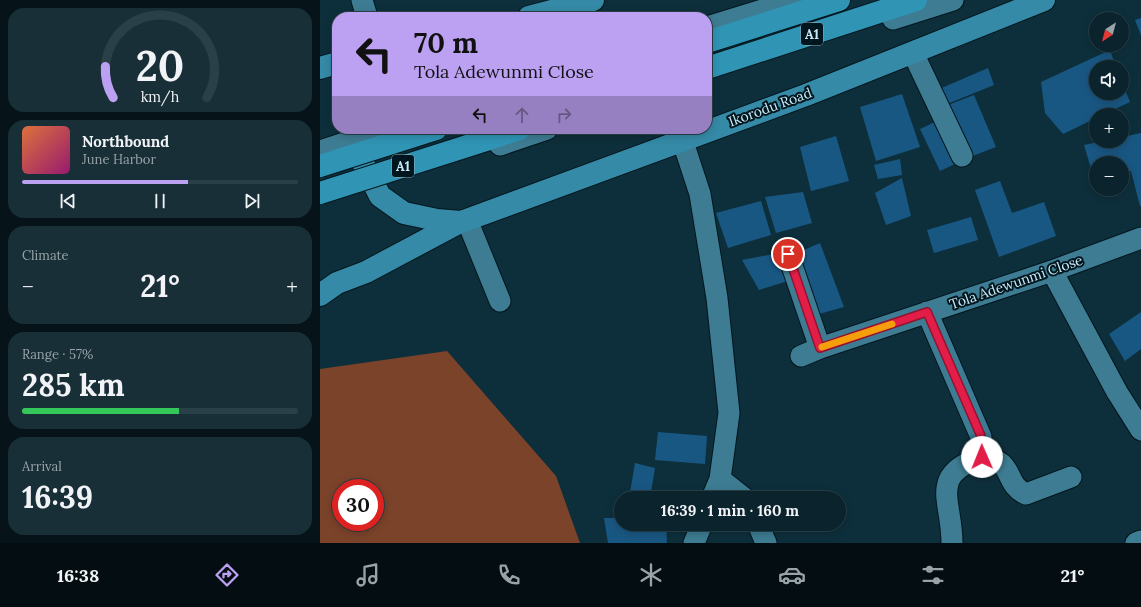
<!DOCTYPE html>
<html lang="en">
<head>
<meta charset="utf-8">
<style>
  body { margin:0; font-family:Lora,serif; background:#182f38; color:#f1f3f6; height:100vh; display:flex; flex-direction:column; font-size:15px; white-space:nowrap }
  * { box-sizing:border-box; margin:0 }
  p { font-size:13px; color:#99a4a9 }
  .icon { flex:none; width:22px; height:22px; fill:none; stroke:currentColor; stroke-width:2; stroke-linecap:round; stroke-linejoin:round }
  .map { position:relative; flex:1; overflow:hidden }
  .side { display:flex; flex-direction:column; gap:8px; padding:8px; background:#061318; width:320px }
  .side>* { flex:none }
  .guide { position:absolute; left:12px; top:12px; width:380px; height:122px; border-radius:16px; box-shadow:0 2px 10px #0003,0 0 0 1px #2a4048; background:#bca0f2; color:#111; overflow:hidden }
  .needle { width:26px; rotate:216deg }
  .fabs { position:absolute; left:769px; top:12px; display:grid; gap:8px }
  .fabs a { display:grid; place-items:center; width:40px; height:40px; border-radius:50%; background:#0a232c; box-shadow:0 2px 10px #0003,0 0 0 1px #2a4048; font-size:20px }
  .speed { position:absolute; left:12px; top:479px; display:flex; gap:8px; font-size:20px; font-weight:700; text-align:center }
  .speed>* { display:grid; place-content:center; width:52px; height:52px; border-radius:50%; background:#0a232c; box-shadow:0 2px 10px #0003,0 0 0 1px #2a4048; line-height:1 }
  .speed .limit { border:6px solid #d22; background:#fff; color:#111 }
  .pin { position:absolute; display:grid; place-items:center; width:34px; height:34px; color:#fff; margin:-17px; border:2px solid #fff; border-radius:50%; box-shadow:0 1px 4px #0007 }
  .me { position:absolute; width:44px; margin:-22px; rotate:359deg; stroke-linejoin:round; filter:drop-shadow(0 0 3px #0008) }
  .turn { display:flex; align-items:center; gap:14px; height:84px; padding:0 16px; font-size:18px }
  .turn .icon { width:52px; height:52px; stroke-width:2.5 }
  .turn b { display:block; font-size:28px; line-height:34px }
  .lanes { display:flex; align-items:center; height:38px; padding:0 16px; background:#0003; justify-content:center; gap:20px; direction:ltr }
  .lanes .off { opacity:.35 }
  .big { font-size:30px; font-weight:700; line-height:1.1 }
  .side .widget { flex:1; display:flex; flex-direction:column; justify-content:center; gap:6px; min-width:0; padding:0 14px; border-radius:16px; background:#182f38 }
  .side .dial { align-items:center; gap:0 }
  .dial svg { height:104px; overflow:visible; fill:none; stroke:#2a4048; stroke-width:7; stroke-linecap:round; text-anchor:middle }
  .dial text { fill:#f1f3f6; stroke:none }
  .song { display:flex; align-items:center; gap:12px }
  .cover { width:48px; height:48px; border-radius:6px; background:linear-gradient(135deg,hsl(20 70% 55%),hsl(320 70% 35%)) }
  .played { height:4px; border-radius:2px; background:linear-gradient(90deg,#bca0f2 60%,#2a4048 60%) }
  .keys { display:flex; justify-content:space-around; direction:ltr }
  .heat { display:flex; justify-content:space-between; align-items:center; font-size:22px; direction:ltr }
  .charge { height:6px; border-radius:3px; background:linear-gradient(90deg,#34c759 57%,#2a4048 0) }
  .trip { position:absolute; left:294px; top:491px; width:232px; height:40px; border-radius:20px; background:#0a232c; box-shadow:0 2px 10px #0003,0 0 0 1px #2a4048; font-weight:700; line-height:40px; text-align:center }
  .dock { display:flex; height:64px; justify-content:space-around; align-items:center; background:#040e12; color:#99a4a9 }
  .dock .icon { width:28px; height:28px }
  .dock .on { color:#bca0f2 }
  .dock b { font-size:18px; color:#f1f3f6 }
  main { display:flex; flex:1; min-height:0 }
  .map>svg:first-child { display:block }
  .green { fill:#7b432a; fill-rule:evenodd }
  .building { fill:#195783 }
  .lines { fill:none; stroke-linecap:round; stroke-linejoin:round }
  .minor-casing { stroke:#03161d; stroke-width:23 }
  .major-casing { stroke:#03161d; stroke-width:24 }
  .highway-casing { stroke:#03161d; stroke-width:24 }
  .minor { stroke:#3d7c92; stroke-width:21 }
  .major { stroke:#358aa7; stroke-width:22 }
  .highway { stroke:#3094b5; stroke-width:22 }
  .minor-bridge-casing { stroke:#03161d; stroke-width:23; stroke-linecap:butt }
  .highway-bridge-casing { stroke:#03161d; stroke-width:24; stroke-linecap:butt }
  .minor-bridge { stroke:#3d7c92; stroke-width:21 }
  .highway-bridge { stroke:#3094b5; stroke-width:22 }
  .route-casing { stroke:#92132f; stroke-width:10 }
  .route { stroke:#e11d48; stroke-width:7 }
  .slow { stroke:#f59e0b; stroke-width:7 }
  .labels { text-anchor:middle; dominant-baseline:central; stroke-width:4; stroke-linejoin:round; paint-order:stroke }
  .shield { fill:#00161f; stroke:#8eaab6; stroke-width:1 }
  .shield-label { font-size:13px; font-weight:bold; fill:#cbeaf7 }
  .street-label { font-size:14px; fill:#cbeaf7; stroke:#00161f }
</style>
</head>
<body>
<main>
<section class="side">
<div class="widget dial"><svg viewBox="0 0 100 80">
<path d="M14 69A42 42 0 1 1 86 69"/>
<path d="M14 69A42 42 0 0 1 8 45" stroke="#bca0f2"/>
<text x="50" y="56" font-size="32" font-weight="700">20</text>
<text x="50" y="72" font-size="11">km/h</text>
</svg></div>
<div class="widget">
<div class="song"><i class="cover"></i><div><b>Northbound</b><p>June Harbor</p></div></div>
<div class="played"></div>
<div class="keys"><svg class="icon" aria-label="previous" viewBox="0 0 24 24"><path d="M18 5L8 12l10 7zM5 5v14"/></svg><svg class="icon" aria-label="pause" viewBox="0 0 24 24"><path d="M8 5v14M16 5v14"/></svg><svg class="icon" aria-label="next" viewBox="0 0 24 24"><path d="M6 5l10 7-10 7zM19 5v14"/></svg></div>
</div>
<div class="widget"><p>Climate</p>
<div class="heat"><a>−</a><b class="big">21°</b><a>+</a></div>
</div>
<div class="widget"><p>Range · 57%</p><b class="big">285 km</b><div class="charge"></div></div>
<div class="widget"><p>Arrival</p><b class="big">16:39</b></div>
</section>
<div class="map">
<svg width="821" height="543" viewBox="0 0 821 543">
  <rect width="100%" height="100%" fill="#0d2f3b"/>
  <path class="green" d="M127,351l109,125 24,67h-260v-174zM21,488h34v34h-34z"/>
  <path class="building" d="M821,18v17l-6,-15z
    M790,50l6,17h-20v26h26v-11l8,20 -28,13h-6v3l-33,16 -18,-21 -4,-31z
    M668,68l6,17 -52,21 -5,-16z
    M582,94l18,53 -44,14 -16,-54z
    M654,95l22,52 -26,10 -22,-52z
    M617,121l18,43 -15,7 -20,-42z
    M821,133v73h-1l-9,-35 -9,1v-9h-26v11l-3,1 -9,-30 19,-4h19v-4z
    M516,136l13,45 -38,10 -11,-44z
    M580,159l2,16 -24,4 -4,-14z
    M582,178l9,38 -25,9 -11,-32z
    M680,181l12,32 32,-11 12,34 -57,21 -24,-67z
    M483,192l9,31 -36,10 -11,-36z
    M441,201l10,34 -43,13 -12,-35z
    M651,217l7,23 -44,13 -7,-23z
    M500,243l24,64 -25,7 -22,-61z
    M459,253l12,27 -32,10 -17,-30z
    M821,312v37l-16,12 -16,-27z
    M338,432l49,4 -2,28 -50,-4z
    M315,463l20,5 -5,30h-21z
    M284,518h17v6h45l1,19h-59z"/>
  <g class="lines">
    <defs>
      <path id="minor" d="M42,0l5,17
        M573,19l60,-19
        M387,27l88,-27
        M593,53l49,103
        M362,139l18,55 17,104 12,115 -9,66 -8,19
        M180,145l47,-16
        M147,220l33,81
        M468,254l32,94
        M732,271l65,121 24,38
        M607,312l54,125 1,20c-54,18 -30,43 -30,86
        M481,356l19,-8 232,-77 89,-33
        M662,457c34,3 21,27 44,37l45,-17
        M400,479l24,19
        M438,524l8,19
        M374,543l8,-19
        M816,543l5,-2"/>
      <path id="major" d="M209,17l64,-17
        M0,68l17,-5
        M40,135l3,28 17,33 24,17 33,7 24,2 345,-127 238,-95
        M0,295l17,-12 29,-11 94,-50"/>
      <path id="highway" d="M387,42l132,-42
        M387,68l209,-68
        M166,140l33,-11"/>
    </defs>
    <use href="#minor" class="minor-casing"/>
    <use href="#major" class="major-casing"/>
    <use href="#highway" class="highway-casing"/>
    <use href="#minor" class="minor"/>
    <use href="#major" class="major"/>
    <use href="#highway" class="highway"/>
    <defs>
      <path id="minor-bridge" d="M0,151l67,-22"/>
      <path id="highway-bridge" d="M0,166l116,-37
        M0,193l166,-53"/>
    </defs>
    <use href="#minor-bridge" class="minor-bridge-casing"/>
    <use href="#highway-bridge" class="highway-bridge-casing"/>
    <use href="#minor-bridge" class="minor-bridge"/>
    <use href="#highway-bridge" class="highway-bridge"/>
  </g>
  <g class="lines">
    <defs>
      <path id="route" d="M468,254l32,94 107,-36 54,124 1,21"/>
    </defs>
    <use href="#route" class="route-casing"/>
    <use href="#route" class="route"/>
    <path class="slow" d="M502,347l70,-23"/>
  </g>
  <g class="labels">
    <g class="shield">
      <rect x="481" y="23" width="22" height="22" rx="3"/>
      <rect x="72" y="155" width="22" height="22" rx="3"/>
    </g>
    <g class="shield-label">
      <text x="492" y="34">A1</text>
      <text x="83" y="166">A1</text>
    </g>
    <g class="street-label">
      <text transform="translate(450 107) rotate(-20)">Ikorodu Road</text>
      <text transform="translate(696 282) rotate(-19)">Tola Adewunmi Close</text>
    </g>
  </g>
</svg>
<div class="fabs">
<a><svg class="needle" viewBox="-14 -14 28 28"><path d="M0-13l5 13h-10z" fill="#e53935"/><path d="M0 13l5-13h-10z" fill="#99a4a9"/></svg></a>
<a><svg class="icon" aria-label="sound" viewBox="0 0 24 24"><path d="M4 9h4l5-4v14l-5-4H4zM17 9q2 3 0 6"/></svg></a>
<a>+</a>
<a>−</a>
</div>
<div class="speed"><div class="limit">30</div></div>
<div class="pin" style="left:468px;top:254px;background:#d93025"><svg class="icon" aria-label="arrive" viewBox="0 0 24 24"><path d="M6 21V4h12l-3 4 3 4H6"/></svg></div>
<svg class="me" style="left:662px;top:457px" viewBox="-20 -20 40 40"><circle r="19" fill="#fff"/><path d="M0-13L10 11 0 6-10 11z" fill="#e11d48"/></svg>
<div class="trip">16:39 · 1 min · 160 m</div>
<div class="guide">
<div class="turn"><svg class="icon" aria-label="left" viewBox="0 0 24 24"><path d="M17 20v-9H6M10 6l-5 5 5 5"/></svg><div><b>70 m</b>Tola Adewunmi Close</div></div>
<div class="lanes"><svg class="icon" aria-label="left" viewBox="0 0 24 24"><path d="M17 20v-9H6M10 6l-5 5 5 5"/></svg><svg class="icon off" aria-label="ahead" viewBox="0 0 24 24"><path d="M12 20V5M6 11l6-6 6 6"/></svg><svg class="icon off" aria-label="right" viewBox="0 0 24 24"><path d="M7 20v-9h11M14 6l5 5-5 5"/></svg></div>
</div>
</div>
</main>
<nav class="dock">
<b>16:38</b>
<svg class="icon on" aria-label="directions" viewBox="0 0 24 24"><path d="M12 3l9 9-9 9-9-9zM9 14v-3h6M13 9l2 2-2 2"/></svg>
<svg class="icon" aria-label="music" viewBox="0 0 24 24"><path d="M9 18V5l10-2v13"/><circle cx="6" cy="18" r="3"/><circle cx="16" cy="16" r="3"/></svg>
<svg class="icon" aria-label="phone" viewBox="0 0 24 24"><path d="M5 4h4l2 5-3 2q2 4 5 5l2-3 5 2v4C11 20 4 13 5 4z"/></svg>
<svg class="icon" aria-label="climate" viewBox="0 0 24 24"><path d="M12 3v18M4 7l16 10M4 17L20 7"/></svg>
<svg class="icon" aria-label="car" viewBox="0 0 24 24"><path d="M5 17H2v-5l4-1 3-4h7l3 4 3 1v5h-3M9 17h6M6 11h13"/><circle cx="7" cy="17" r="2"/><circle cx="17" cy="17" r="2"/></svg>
<svg class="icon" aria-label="filters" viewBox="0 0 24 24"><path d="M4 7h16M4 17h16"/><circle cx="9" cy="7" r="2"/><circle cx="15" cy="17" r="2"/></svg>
<b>21°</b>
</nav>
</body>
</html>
